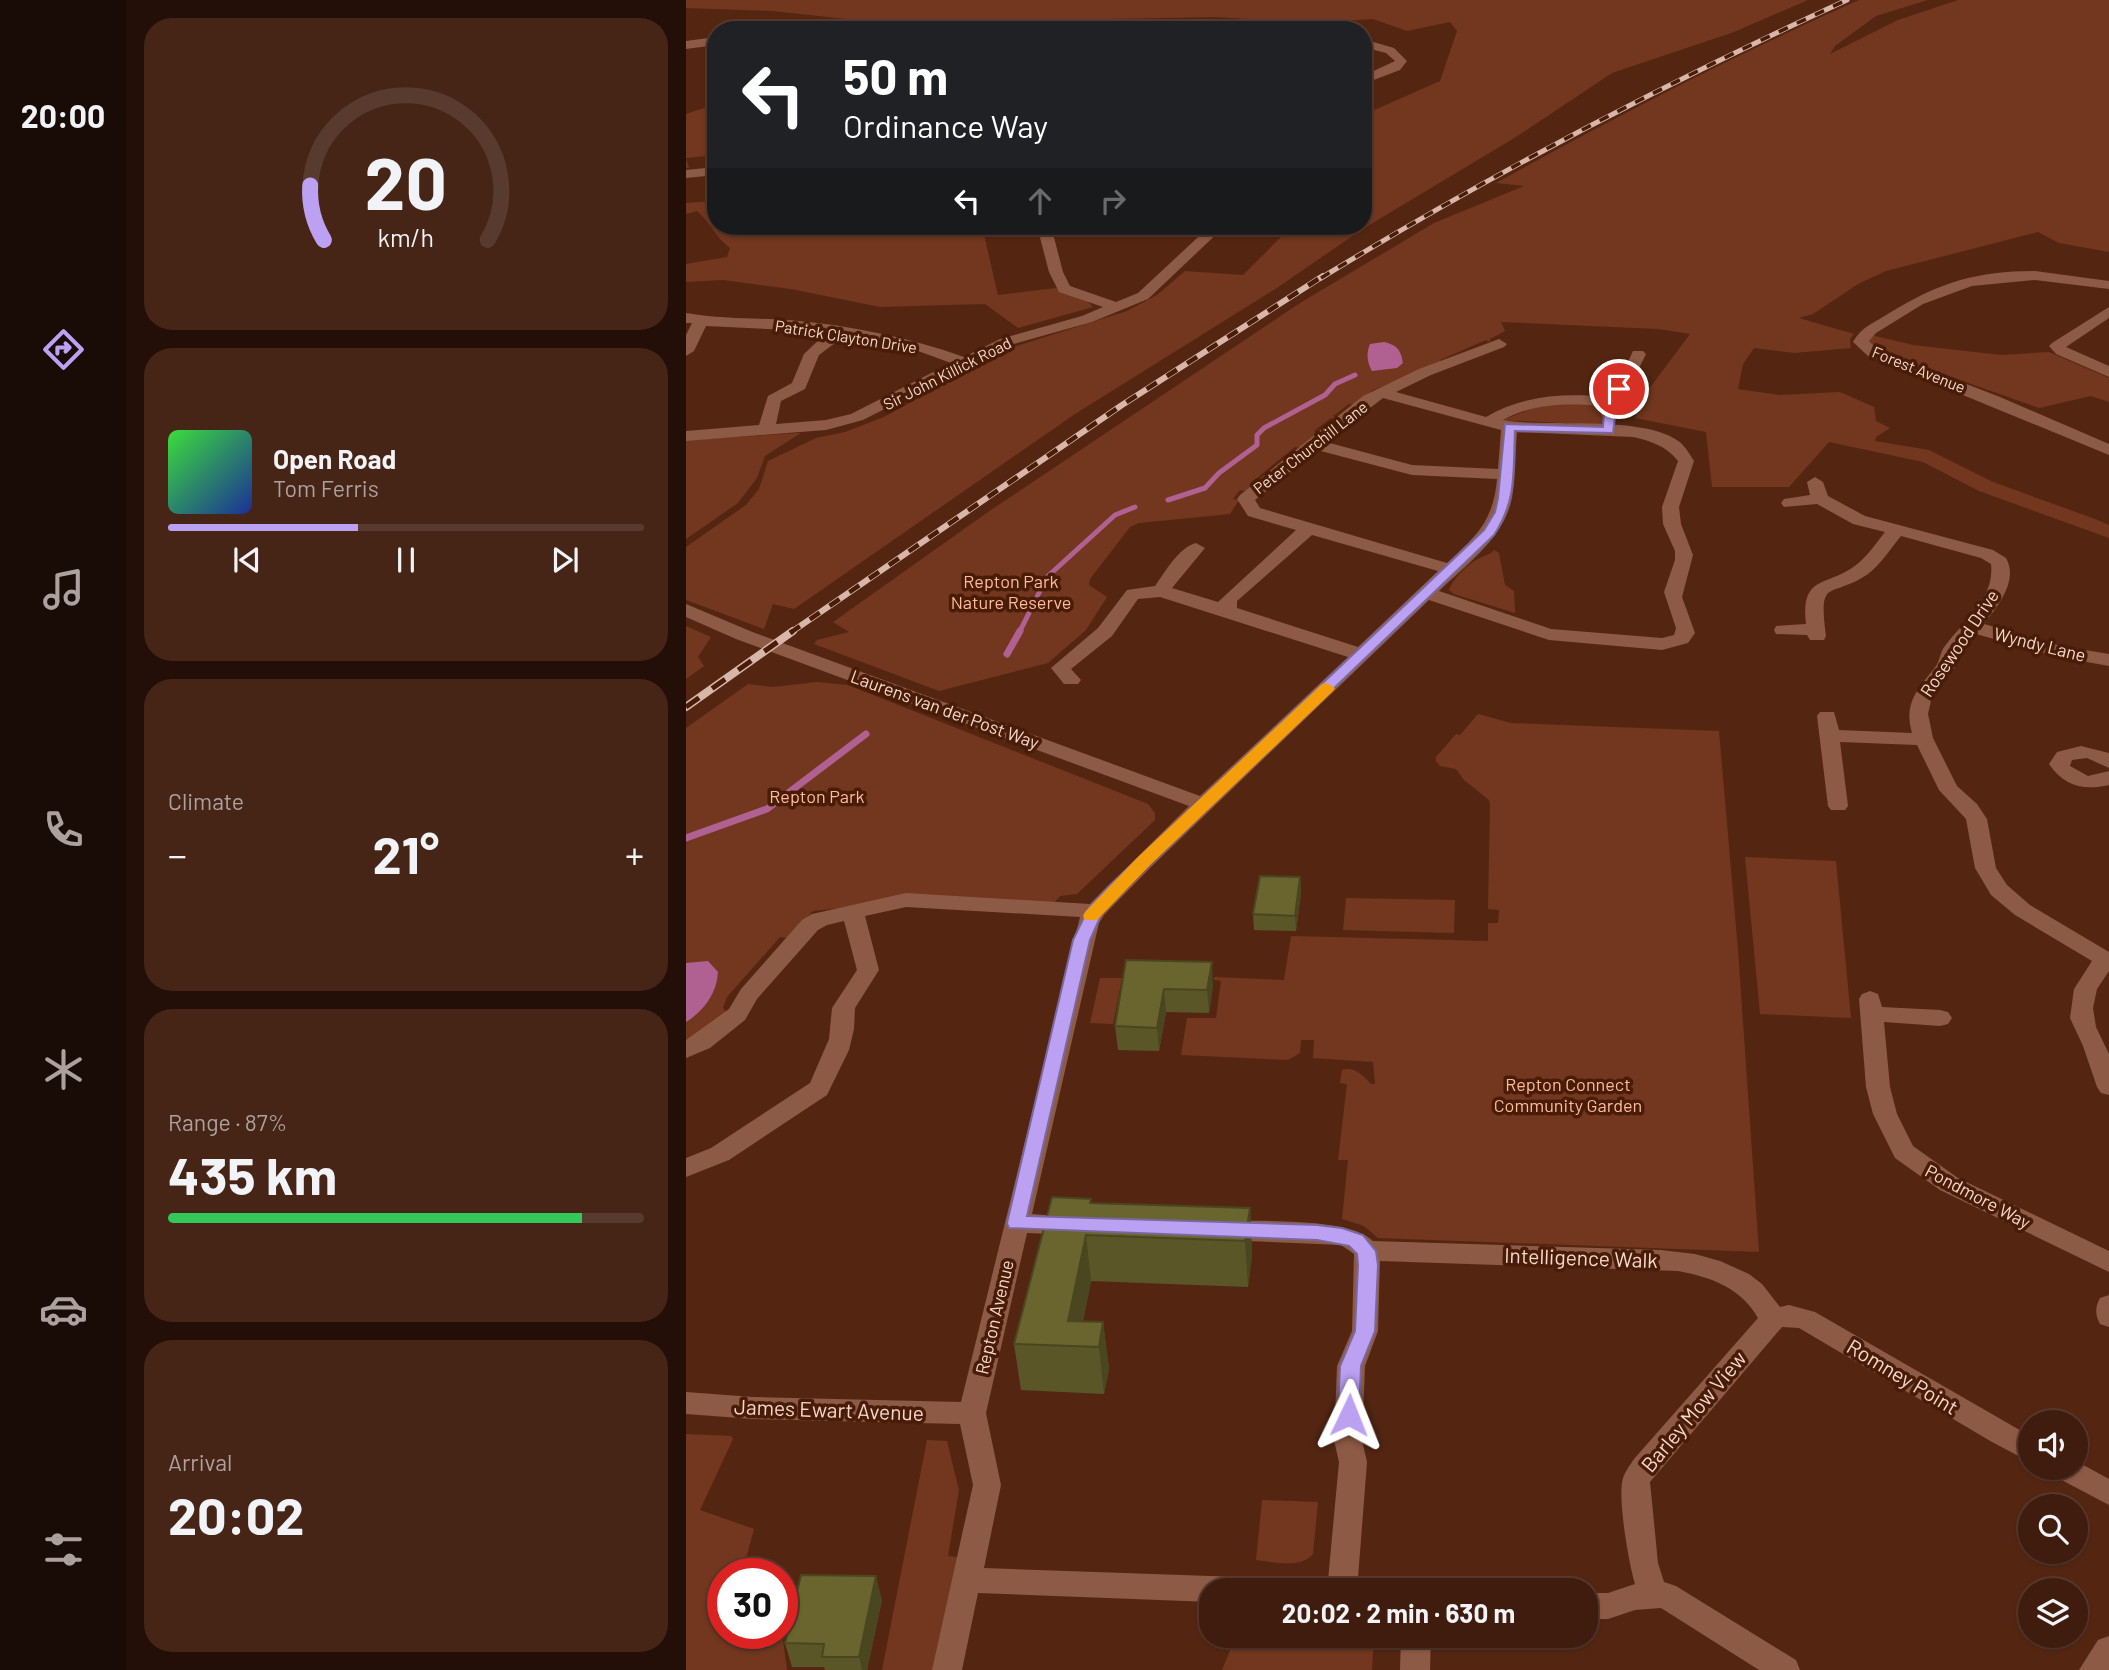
<!DOCTYPE html>
<html lang="en">
<head>
<meta charset="utf-8">
<style>
  body { margin:0; font-family:Barlow,sans-serif; background:#462517; color:#f1f3f6; height:100vh; display:flex; flex-direction:column; font-size:26px; white-space:nowrap }
  * { box-sizing:border-box; margin:0 }
  p { font-size:23px; color:#ada19e }
  .icon { flex:none; width:38px; height:38px; fill:none; stroke:currentColor; stroke-width:2; stroke-linecap:round; stroke-linejoin:round }
  .map { position:relative; flex:1; overflow:hidden }
  .details { display:flex; flex-direction:column; gap:18px; padding:18px; background:#230f08; width:560px }
  .details>* { flex:none }
  .banner { position:absolute; left:21px; top:21px; width:665px; height:214px; border-radius:28px; box-shadow:0 2px 5px #0004,0 0 0 2px #583a2e; background:#202124; color:#fff; overflow:hidden }
  .buttons { position:absolute; left:1332px; top:1410px; display:grid; gap:14px }
  .buttons a { display:grid; place-items:center; width:70px; height:70px; border-radius:50%; background:#3f1c0e; box-shadow:0 2px 5px #0004,0 0 0 2px #583a2e; font-size:35px }
  .speed { position:absolute; left:21px; top:1558px; display:flex; gap:14px; font-size:35px; font-weight:700; text-align:center }
  .speed>* { display:grid; place-content:center; width:91px; height:91px; border-radius:50%; background:#3f1c0e; box-shadow:0 2px 5px #0004,0 0 0 2px #583a2e; line-height:1 }
  .speed .limit { border:10px solid #d22; background:#fff; color:#111 }
  .pin { position:absolute; display:grid; place-items:center; width:60px; height:60px; color:#fff; margin:-30px; border:4px solid #fff; border-radius:50%; box-shadow:0 2px 7px #0007 }
  .me { position:absolute; width:77px; margin:-38px; rotate:2deg; stroke-linejoin:round; filter:drop-shadow(0 0 5px #0008) }
  .turn { display:flex; align-items:center; gap:24px; height:147px; padding:0 21px; font-size:32px }
  .turn .icon { width:91px; height:91px; stroke-width:2.5 }
  .turn b { display:block; font-size:49px; line-height:60px }
  .lanes { display:flex; align-items:center; height:66px; padding:0 21px; background:#0003; justify-content:center; gap:35px; direction:ltr }
  .lanes .off { opacity:.35 }
  .big { font-size:52px; font-weight:700; line-height:1.1 }
  .details .widget { flex:1; display:flex; flex-direction:column; justify-content:center; gap:10px; min-width:0; padding:0 24px; border-radius:28px; background:#462517 }
  .details .dial { align-items:center; gap:0 }
  .dial svg { height:182px; overflow:visible; fill:none; stroke:#583a2e; stroke-width:7; stroke-linecap:round; text-anchor:middle }
  .dial text { fill:#f1f3f6; stroke:none }
  .song { display:flex; align-items:center; gap:21px }
  .cover { width:84px; height:84px; border-radius:10px; background:linear-gradient(135deg,hsl(120 70% 55%),hsl(230 70% 35%)) }
  .played { height:7px; border-radius:4px; background:linear-gradient(90deg,#bca0f2 40%,#583a2e 40%) }
  .keys { display:flex; justify-content:space-around; direction:ltr }
  .heat { display:flex; justify-content:space-between; align-items:center; font-size:38px; direction:ltr }
  .charge { height:10px; border-radius:5px; background:linear-gradient(90deg,#34c759 87%,#583a2e 0) }
  .trip { position:absolute; left:513px; top:1578px; width:399px; height:70px; border-radius:28px; background:#3f1c0e; box-shadow:0 2px 5px #0004,0 0 0 2px #583a2e; font-weight:700; line-height:70px; text-align:center }
  main { display:flex; flex:1; min-height:0 }
  .tab-bar { display:flex; flex-direction:column; width:126px; justify-content:space-around; align-items:center; background:#190b06; color:#ada19e }
  .tab-bar .icon { width:49px; height:49px }
  .tab-bar .selected { color:#bca0f2 }
  .tab-bar b { font-size:32px; color:#f1f3f6 }
  .map>svg:first-child { display:block }
  .green { fill:#72371e }
  .water { fill:#b06192 }
  .lines { fill:none; stroke-linecap:round; stroke-linejoin:round }
  .stream-far1 { stroke:#b06192; stroke-width:5 }
  .stream { stroke:#b06192; stroke-width:7 }
  .street { fill:#8d5a45; fill-rule:evenodd }
  .rail-far2-casing { stroke:#d8b7aa; stroke-width:5 }
  .rail-far1-casing { stroke:#d8b7aa; stroke-width:6 }
  .rail-casing { stroke:#d8b7aa; stroke-width:8 }
  .rail-far2 { stroke:#481c07; stroke-width:3.5; stroke-dasharray:10; stroke-linecap:butt }
  .rail-far1 { stroke:#481c07; stroke-width:4.5; stroke-dasharray:12; stroke-linecap:butt }
  .rail { stroke:#481c07; stroke-width:5; stroke-dasharray:16; stroke-linecap:butt }
  .wall { fill:#5b5628 }
  .shaded-wall { fill:#4a4620 }
  .building { fill:#6a642e; stroke:#4a4620; stroke-width:2 }
  .route { fill:#bca0f2; stroke:#7a689d; stroke-width:2 }
  .slow { fill:#f59e0b }
  .labels { text-anchor:middle; dominant-baseline:central; stroke-width:7; stroke-linejoin:round; paint-order:stroke }
  .far-street-label { font-size:16px; fill:#f5d7cb; stroke:#481c07 }
  .park-label { font-size:18px; fill:#ffba9e; stroke:#481c07 }
  .street-label { font-size:18px; fill:#f5d7cb; stroke:#481c07 }
  .near-street-label { font-size:21px; fill:#f5d7cb; stroke:#481c07 }
</style>
</head>
<body>
<main>
<nav class="tab-bar">
<b>20:00</b>
<svg class="icon selected" aria-label="directions" viewBox="0 0 24 24"><path d="M12 3l9 9-9 9-9-9zM9 14v-3h6M13 9l2 2-2 2"/></svg>
<svg class="icon" aria-label="music" viewBox="0 0 24 24"><path d="M9 18V5l10-2v13"/><circle cx="6" cy="18" r="3"/><circle cx="16" cy="16" r="3"/></svg>
<svg class="icon" aria-label="phone" viewBox="0 0 24 24"><path d="M5 4h4l2 5-3 2q2 4 5 5l2-3 5 2v4C11 20 4 13 5 4z"/></svg>
<svg class="icon" aria-label="climate" viewBox="0 0 24 24"><path d="M12 3v18M4 7l16 10M4 17L20 7"/></svg>
<svg class="icon" aria-label="car" viewBox="0 0 24 24"><path d="M5 17H2v-5l4-1 3-4h7l3 4 3 1v5h-3M9 17h6M6 11h13"/><circle cx="7" cy="17" r="2"/><circle cx="17" cy="17" r="2"/></svg>
<svg class="icon" aria-label="filters" viewBox="0 0 24 24"><path d="M4 7h16M4 17h16"/><circle cx="9" cy="7" r="2"/><circle cx="15" cy="17" r="2"/></svg>
</nav>
<section class="details">
<div class="widget dial"><svg viewBox="0 0 100 80">
<path d="M14 69A42 42 0 1 1 86 69"/>
<path d="M14 69A42 42 0 0 1 8 45" stroke="#bca0f2"/>
<text x="50" y="56" font-size="32" font-weight="700">20</text>
<text x="50" y="72" font-size="11">km/h</text>
</svg></div>
<div class="widget">
<div class="song"><i class="cover"></i><div><b>Open Road</b><p>Tom Ferris</p></div></div>
<div class="played"></div>
<div class="keys"><svg class="icon" aria-label="previous" viewBox="0 0 24 24"><path d="M18 5L8 12l10 7zM5 5v14"/></svg><svg class="icon" aria-label="pause" viewBox="0 0 24 24"><path d="M8 5v14M16 5v14"/></svg><svg class="icon" aria-label="next" viewBox="0 0 24 24"><path d="M6 5l10 7-10 7zM19 5v14"/></svg></div>
</div>
<div class="widget"><p>Climate</p>
<div class="heat"><a>−</a><b class="big">21°</b><a>+</a></div>
</div>
<div class="widget"><p>Range · 87%</p><b class="big">435 km</b><div class="charge"></div></div>
<div class="widget"><p>Arrival</p><b class="big">20:02</b></div>
</section>
<div class="map">
<svg width="1423" height="1670" viewBox="0 0 1423 1670">
  <rect width="100%" height="100%" fill="#542612"/>
  <path class="green" d="M0,0h1122l-74,32 -122,41 -96,64 -155,93 -84,58 -202,126 -281,195 -21,-5 -9,25 -78,-29v-53l60,-42 13,-16 9,-28 48,-23 29,-6 39,-15 120,-67 123,-39 30,-16 28,-24 58,4 49,-49h71v-111l77,-34 17,-50 -7,-9 -43,9 -34,-12 -62,4 -96,-6 -269,5 3,8h-3l-173,-19 -87,-3z
    M1173,0h69l-52,16 -41,30 -5,8 68,-34 60,-20h151v252l-50,-9 -21,-11 -152,39 -28,13 -45,30 -14,4 55,16 -4,5 1,9 -57,5 -40,-5 -11,16 -5,25 42,6 60,-3 34,15 2,14 14,7 -14,9 -1,4 54,9 64,32 102,37 14,6v13l-130,-47 -56,-29 -94,-20 -40,45h-77l-6,-55 -71,-14 8,-21 47,-63 -32,-5 -157,-7 4,9 -15,8v3l-4,-2 -46,20 3,3 -70,27 -19,15 -5,-1 -16,12 4,2 -2,2 -4,-2 -17,13 4,2 -17,15 -6,-1 -43,35 4,2 -11,7 -5,-1 -7,9 6,1 -9,14 -91,9 -9,4 -40,52 -1,6 18,12 -21,33 -38,33 -109,28 -125,-47 3,-4 32,-8 -16,-10 155,-110 312,-209 134,-80 90,-37 -28,-3c119,-66 239,-128 363,-183z
    M30,104v51l-30,3 3,10h-3v-54z
    M30,201v25h266l16,69 58,-7 30,12 7,7 -75,21 -33,-24 -105,3 -89,-18 -68,-9 -37,2v-18l41,-7 3,-9c-14,-10 -20,-26 -33,-37l-11,3v-11z
    M1185,335l42,10 88,10 48,-3 60,26v24l-18,-6 -52,12 -161,-57 -9,-10z
    M877,401l42,5 -1,15 -4,4 -97,-5 35,-14z
    M115,433l-36,23 -8,22 -19,25 -52,36v-99z
    M808,550l5,3 6,32 9,6 1,22 -61,-19 -5,-4c3,-10 19,-26 29,-31 7,-4 10,-3 16,-9z
    M0,626l25,11 -13,20 6,9 -18,13z
    M131,682l31,3 300,119 7,9v7l-78,74 -17,2 -6,7 -146,-9 -68,14 -27,3 -25,27 -8,-1 -53,60 -4,11 4,5 -41,31v-316l62,-44 24,3z
    M792,714l33,9 208,8 19,219 21,302 -381,-14 -14,-12 -22,-7 6,-59h-10l9,-76 -7,-1 2,-13c12,-4 21,5 29,14h4l-2,-22 -60,-4 1,-18h-13l-1,13 -12,7 -107,-5 6,-37h29l5,-37 -7,-1v-3l70,3 7,-44 197,5v-18h10l1,-13 -11,-1 2,-104 -1,-5 -25,-20 -8,-11 -16,-3 -4,-5v-4l20,-23 4,1z
    M1059,857l91,4 15,157 -91,-4z
    M660,898l109,2 -1,33 -111,-3z
    M414,978h22l-9,46 -23,-1z
    M0,1434l45,2 2,3 -33,71 54,19 -12,44h-19v60h59l5,37h-101z
    M241,1440l20,1 12,49 -11,66 10,1 -25,113h-51z
    M576,1500l56,2 -5,52c-13,15 -39,8 -57,6z
    M550,1636h138l-2,34h-150z"/>
  <path class="water" d="M698,342c13,3 17,8 19,21l-6,5 -25,3c-5,-9 -6,-17 -2,-27z
    M22,961l10,11c-1,21 -14,39 -32,50v-59z"/>
  <g class="lines">
    <path class="stream-far1" d="M482,500l37,-12 14,-15 38,-28v-10l7,-7 61,-33 10,-11 20,-9
      M333,633l28,-56 68,-62 20,-8"/>
    <path class="stream" d="M321,654l13,-23
      M0,838l81,-29 99,-75"/>
    <path class="street" d="M30,37v8l-30,4v-8z
      M677,39l31,9 13,13 -7,9 -37,14v-8l32,-15 -9,-8 -23,-6z
      M30,167v8l-30,3v-8z
      M351,226h14l12,46 7,14 46,16 22,-9 72,-67h15l-77,73 -56,23 -82,23 -147,75 -37,10 -140,11v-10l73,-6 9,-29 24,-13 12,-29 20,-19 -35,-5 -83,-4 -12,25 -8,5v-21l6,-12h-6v-10c35,6 68,5 103,7 59,5 119,17 175,37l36,-18 82,-23 21,-9 -44,-15 -10,-20zM157,337l75,14 33,12 -100,51 -25,6 -50,4 5,-23 24,-12 14,-34z
      M1349,271l74,10v8l-74,-9 -63,6 -49,18 -47,29 -7,8 9,9 122,47 109,47v11l-241,-99 -15,-14c9,-16 23,-20 38,-30 49,-30 87,-41 144,-41z
      M1423,307v11l-43,29 43,19v11l-53,-23 -7,-8 3,-3z
      M813,339l8,5 -3,3 -73,28 -35,17 90,25c37,-22 79,-24 121,-20l17,-27 9,-19h10l3,3 -31,63h-12l-2,-3 2,-8c-34,-3 -70,-3 -100,14 46,8 143,-6 178,23 5,5 10,13 13,18l-15,46 2,17 12,31 -11,42 13,36 -7,10 -26,7 -113,-10 -120,-40 -277,266 -48,49 -5,8 -67,291 51,4 4,7 -4,7 -9,3 -47,-2 -41,180 15,72 -17,83 284,10 11,4 4,9h-72v11l-233,-9 -16,77h-30l41,-185 -13,-61 -207,-5 -67,-5v-22l67,5 208,5 119,-485 -174,-10 -41,9 14,54 -24,38 -1,21 -5,21 -22,45 -98,65 -43,17v-19l25,-10 99,-65 19,-44 3,-31 25,-38 -13,-49 -17,4 -9,5 -61,69 -12,21 -35,28 -24,10v-18l43,-31 12,-20 61,-69 10,-6 94,-21 184,11 99,-98 -453,-167 -50,-22v-13l64,27 450,165 148,-139 -188,-60 -22,2 -26,37 -41,33 10,11 -3,4h-14l-13,-16 47,-40 29,-38 28,-4c10,-14 24,-39 41,-43l9,5 -33,40 46,14 78,-72 -48,-14 -11,-17 3,-4 123,-99 56,-27zM697,398l118,32 -3,39 -86,-4 -86,-23zM831,432l116,5c18,4 33,9 45,24l-16,46 1,17 12,27v9l-11,32 12,36 -2,7 -12,3 -111,-9 -112,-38c28,-27 65,-53 73,-93 4,-22 3,-44 5,-66zM631,450l95,25 85,4c-4,43 -20,56 -50,84l-187,-55 -5,-8zM626,535l126,36 -80,76 -121,-39v-7z
      M1129,477l8,5 5,14 37,20 128,34 13,8c13,23 -9,49 -22,66l77,22 48,8v12l-50,-9 -83,-23 -16,17 -5,16 -23,29 -4,18 5,24 24,48 20,18 10,15 9,49 11,17 23,20 79,47v19l-12,18 -4,19 3,19 13,27v41l-8,-2 -4,-6 -14,-41 -13,-28 4,-29 18,-28 -77,-46 -24,-20 -16,-27 -9,-49 -27,-29 -22,-45 -77,-3 8,64 -3,4h-14l-3,-4 -11,-90 3,-4h14l5,18 73,3c-9,-31 7,-45 24,-67 4,-6 4,-14 9,-20 18,-25 50,-47 46,-82l-10,-6 -80,-22c-10,12 -21,29 -33,38 -38,26 -50,1 -42,62l-2,4h-14l-3,-5 -31,-1 -2,-4 2,-4 30,-2c-6,-50 22,-37 50,-59 11,-8 20,-22 29,-33l-32,-8 -36,-20 -33,3 -3,-4 3,-4 26,-4 -3,-13z
      M1395,746l28,7v15l-22,-10 -15,2 -2,6 18,10 21,-5v14c-26,6 -45,1 -60,-21l8,-12z
      M1184,991l8,3 4,13 58,3 8,2 4,6 -4,6 -8,2 -56,-4 6,65 7,27 16,32 45,32 151,73v21l-169,-82 -45,-32 -22,-44 -7,-27 -7,-88 3,-5z
      M539,1220c35,2 125,-3 148,21l288,9 34,4 25,7 29,13 13,10 18,23 9,-2 26,7 215,124v26l-38,-20 -193,-114 -17,-1 -132,155 8,81 6,19 12,4 120,74 4,10h-41l-98,-62 -26,2 -27,9h-22v-26h22l27,-9c-6,-20 -18,-87 -12,-106 2,-6 7,-13 11,-19l124,-141c-17,-30 -47,-41 -80,-47l-298,-10 -2,70 -13,35 -3,74 5,22 -10,129h-30l12,-129 -5,-22 3,-74 15,-35 2,-77 -13,-9 -116,-5 -9,-3 -4,-7 4,-7z
      M1423,1295v32l-9,-3c-5,-9 -5,-17 0,-26z
      M1390,1461l33,18v26l-55,-29 -4,-8h26z
      M715,1636h30l-1,34h-30z
      M1423,1636v34h-30l19,-30z"/>
    <defs>
      <path id="rail-far2" d="M635,278c170,-104 345,-195 526,-278"/>
      <path id="rail-far1" d="M104,633l332,-228 201,-129"/>
      <path id="rail" d="M0,707l107,-76"/>
    </defs>
    <use href="#rail-far2" class="rail-far2-casing"/>
    <use href="#rail-far1" class="rail-far1-casing"/>
    <use href="#rail" class="rail-casing"/>
    <use href="#rail-far2" class="rail-far2"/>
    <use href="#rail-far1" class="rail-far1"/>
    <use href="#rail" class="rail"/>
  </g>
  <path class="wall" d="M614,877l1,16 -5,38 -42,-1 -1,-16z
    M440,960l87,25 -4,28 -43,-1 -7,39 -41,-1 -3,-24z
    M405,1199v4l159,5 2,47 -4,32 -157,-6 -8,40 20,1 6,47 -5,25 -83,-4 -7,-46z
    M196,1600l-15,70h-42l-1,-3h-32l-7,-24z"/>
  <path class="shaded-wall" d="M614,877l1,16 -5,38 -1,-15z
    M526,962l1,23 -4,28 -2,-23z
    M478,989l2,23 -7,39 -2,-23z
    M564,1208l2,47 -4,32 -3,-46z
    M400,1235l5,46 -13,65 -10,-25z
    M417,1322l6,47 -5,25 -5,-47z
    M190,1576l6,24 -15,70h-5l-3,-13z"/>
  <path class="building" d="M574,876l40,1 -5,39 -42,-2z
    M440,960l86,2 -5,28 -43,-1 -7,39 -42,-2z
    M366,1197l39,2 -1,4 160,5 -5,33 -159,-6 -18,86 35,1 -4,25 -85,-3z
    M115,1575l75,1 -17,81h-37l2,-13 -39,-1z"/>
  <path class="route" d="M933,386l6,3 -8,13 -4,31 -98,-2c-2,41 2,69 -21,104l-375,359 -17,19 -12,27 -63,276 290,9 25,3 21,7 13,16 2,14 -3,66 -14,35 -2,49 -3,6 -7,3 -8,-3 -3,-6 2,-49 15,-35 3,-66 -1,-11 -8,-8 -32,-6 -308,-12 -2,-5 66,-283 16,-33 19,-20 376,-357 11,-18 3,-14 7,-74 98,3 2,-25 10,-15z"/>
  <path class="slow" d="M641,683l8,5 -2,3 -183,174 -53,55h-12l-2,-4 2,-4 53,-55 184,-173z"/>
  <g class="labels">
    <g class="far-street-label">
      <text transform="translate(160 336) rotate(9)">Patrick Clayton Drive</text>
      <text transform="translate(1233 369) rotate(22)">Forest Avenue</text>
      <text transform="translate(261 373) rotate(-27)">Sir John Killick Road</text>
      <text transform="translate(624 447) rotate(-38)">Peter Churchill Lane</text>
    </g>
    <g class="park-label">
      <text x="325" y="581">Repton Park<tspan x="325" dy="21">Nature Reserve</tspan></text>
      <text x="131" y="796">Repton Park</text>
      <text x="882" y="1084">Repton Connect<tspan x="882" dy="21">Community Garden</tspan></text>
    </g>
    <g class="street-label">
      <text transform="translate(1273 643) rotate(-56)">Rosewood Drive</text>
      <text transform="translate(1354 644) rotate(14)">Wyndy Lane</text>
      <text transform="translate(259 709) rotate(20)">Laurens van der Post Way</text>
      <text transform="translate(1292 1196) rotate(28)">Pondmore Way</text>
      <text transform="translate(308 1317) rotate(-77)">Repton Avenue</text>
    </g>
    <g class="near-street-label">
      <text transform="translate(895 1257) rotate(2)">Intelligence Walk</text>
      <text transform="translate(1217 1376) rotate(31)">Romney Point</text>
      <text transform="translate(143 1409) rotate(2)">James Ewart Avenue</text>
      <text transform="translate(1007 1411) rotate(-50)">Barley Mow View</text>
    </g>
  </g>
</svg>
<div class="buttons">
<a><svg class="icon" aria-label="sound" viewBox="0 0 24 24"><path d="M4 9h4l5-4v14l-5-4H4zM17 9q2 3 0 6"/></svg></a>
<a><svg class="icon" aria-label="search" viewBox="0 0 24 24"><circle cx="10" cy="10" r="6"/><path d="M15 15l6 6"/></svg></a>
<a><svg class="icon" aria-label="layers" viewBox="0 0 24 24"><path d="M12 4l9 5-9 5-9-5zM3 14l9 5 9-5"/></svg></a>
</div>
<div class="speed"><div class="limit">30</div></div>
<div class="pin" style="left:933px;top:389px;background:#d93025"><svg class="icon" aria-label="arrive" viewBox="0 0 24 24"><path d="M6 21V4h12l-3 4 3 4H6"/></svg></div>
<svg class="me" style="left:663px;top:1415px" viewBox="-20 -20 40 40"><path d="M0-17L14 15 0 8-14 15z" fill="#bca0f2" stroke="#fff" stroke-width="4"/></svg>
<div class="trip">20:02 · 2 min · 630 m</div>
<div class="banner">
<div class="turn"><svg class="icon" aria-label="left" viewBox="0 0 24 24"><path d="M17 20v-9H6M10 6l-5 5 5 5"/></svg><div><b>50 m</b>Ordinance Way</div></div>
<div class="lanes"><svg class="icon" aria-label="left" viewBox="0 0 24 24"><path d="M17 20v-9H6M10 6l-5 5 5 5"/></svg><svg class="icon off" aria-label="ahead" viewBox="0 0 24 24"><path d="M12 20V5M6 11l6-6 6 6"/></svg><svg class="icon off" aria-label="right" viewBox="0 0 24 24"><path d="M7 20v-9h11M14 6l5 5-5 5"/></svg></div>
</div>
</div>
</main>
</body>
</html>
